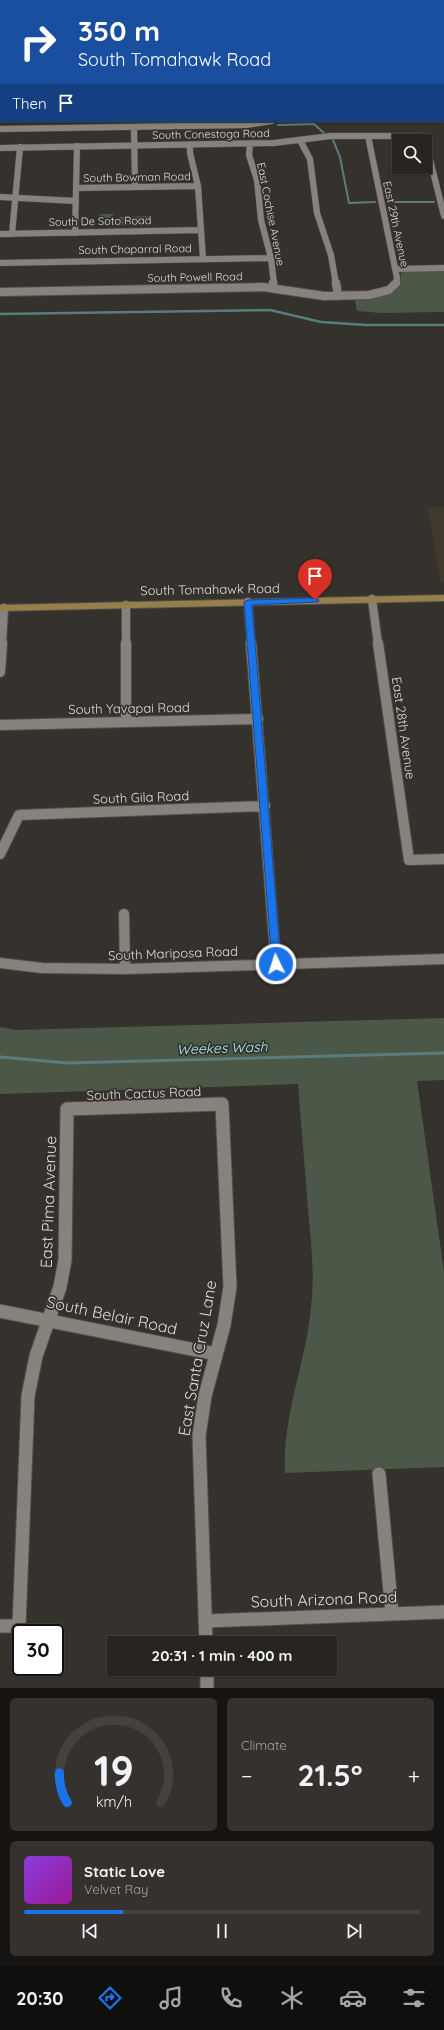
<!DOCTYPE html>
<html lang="en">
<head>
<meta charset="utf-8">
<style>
  body { margin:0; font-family:Quicksand,sans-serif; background:#34312e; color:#f1f3f6; height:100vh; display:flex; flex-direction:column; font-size:15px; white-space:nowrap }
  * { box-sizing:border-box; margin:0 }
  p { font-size:13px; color:#a5a5a5 }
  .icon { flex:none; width:22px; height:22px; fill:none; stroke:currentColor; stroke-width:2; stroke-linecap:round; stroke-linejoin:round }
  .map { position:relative; height:1688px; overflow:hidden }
  .side { display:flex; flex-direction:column; gap:10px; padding:10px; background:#161412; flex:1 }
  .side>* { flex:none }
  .hud { position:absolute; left:0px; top:0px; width:444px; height:122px; box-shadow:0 1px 3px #0004,0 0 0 1px #44423f; background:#1a4fa0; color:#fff; overflow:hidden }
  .buttons { position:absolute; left:392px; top:134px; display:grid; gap:8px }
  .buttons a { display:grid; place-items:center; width:40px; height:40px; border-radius:0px; background:#282521; box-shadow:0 1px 3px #0004,0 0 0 1px #44423f; font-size:20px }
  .speed { position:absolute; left:12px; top:1624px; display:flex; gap:8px; font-size:20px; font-weight:700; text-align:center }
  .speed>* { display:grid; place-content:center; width:52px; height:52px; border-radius:50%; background:#282521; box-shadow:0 1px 3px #0004,0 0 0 1px #44423f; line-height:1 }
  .speed .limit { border:2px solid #111; border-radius:6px; background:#fff; color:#111 }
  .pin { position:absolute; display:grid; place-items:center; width:34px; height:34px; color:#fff; margin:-41px -17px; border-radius:50% 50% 50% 0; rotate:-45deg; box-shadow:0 0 4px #0007 }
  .pin .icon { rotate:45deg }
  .me { position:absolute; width:44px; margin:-22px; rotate:356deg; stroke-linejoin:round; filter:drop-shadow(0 0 3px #0008) }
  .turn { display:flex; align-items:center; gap:14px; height:84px; padding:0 12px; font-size:18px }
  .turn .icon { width:52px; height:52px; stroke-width:2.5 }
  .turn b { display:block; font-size:28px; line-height:34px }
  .then { display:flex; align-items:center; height:38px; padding:0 12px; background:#0003; gap:8px; font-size:15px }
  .big { font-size:30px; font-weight:700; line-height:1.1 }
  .side .card { flex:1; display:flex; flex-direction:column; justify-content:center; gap:6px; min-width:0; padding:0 14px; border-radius:6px; background:#34312e }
  .side .dial { align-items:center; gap:0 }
  .dial svg { height:104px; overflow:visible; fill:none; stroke:#44423f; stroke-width:7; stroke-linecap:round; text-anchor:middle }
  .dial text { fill:#f1f3f6; stroke:none }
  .song { display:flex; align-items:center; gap:12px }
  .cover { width:48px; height:48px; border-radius:6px; background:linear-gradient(135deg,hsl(270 70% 55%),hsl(300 70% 35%)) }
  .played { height:4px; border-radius:2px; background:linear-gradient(90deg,#1a73e8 25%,#44423f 25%) }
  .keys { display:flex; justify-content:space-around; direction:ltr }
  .heat { display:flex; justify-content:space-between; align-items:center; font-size:22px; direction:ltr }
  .side .tiles { flex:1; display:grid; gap:10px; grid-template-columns:1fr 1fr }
  .card:last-child { grid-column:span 2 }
  .trip { position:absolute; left:107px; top:1636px; width:230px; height:40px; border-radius:0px; background:#282521; box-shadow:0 1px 3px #0004,0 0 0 1px #44423f; font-weight:700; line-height:40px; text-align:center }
  .tabs { display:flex; height:64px; justify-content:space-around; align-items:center; background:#100f0d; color:#a5a5a5 }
  .tabs .icon { width:28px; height:28px }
  .tabs .active { color:#1a73e8 }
  .tabs b { font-size:18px; color:#f1f3f6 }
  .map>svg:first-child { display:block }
  .built { fill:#40372d }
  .green { fill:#4c5847 }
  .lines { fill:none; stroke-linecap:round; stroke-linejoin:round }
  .stream-far2 { stroke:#597d7e; stroke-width:2 }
  .stream-far1 { stroke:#597d7e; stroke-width:2.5 }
  .stream { stroke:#597d7e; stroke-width:3 }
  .minor-far3-casing { stroke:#534f4b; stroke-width:7 }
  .minor-far2-casing { stroke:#534f4b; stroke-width:10 }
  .minor-far1-casing { stroke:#534f4b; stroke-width:12 }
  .minor-casing { stroke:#534f4b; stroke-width:15 }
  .major-casing { stroke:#534f4b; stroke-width:2 }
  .minor-far3 { stroke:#87827b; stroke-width:6 }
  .minor-far2 { stroke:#87827b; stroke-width:8 }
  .minor-far1 { stroke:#87827b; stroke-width:10 }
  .minor { stroke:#87827b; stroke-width:13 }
  .major { fill:#977f4c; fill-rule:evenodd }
  .route { fill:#1a73e8; stroke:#114b97 }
  .labels { text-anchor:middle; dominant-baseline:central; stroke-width:3.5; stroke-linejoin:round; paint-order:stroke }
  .far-street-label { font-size:11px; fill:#dedbd8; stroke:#35312c }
  .street-label { font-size:13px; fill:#dedbd8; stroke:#35312c }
  .water-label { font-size:14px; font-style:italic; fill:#a7edf1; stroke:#35312c }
  .near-street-label { font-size:16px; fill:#dedbd8; stroke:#35312c }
</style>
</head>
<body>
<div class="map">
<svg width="444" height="1688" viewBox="0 0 444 1688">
  <rect width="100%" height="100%" fill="#35312c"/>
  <path class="built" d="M427,507h17v76h-4z"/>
  <path class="green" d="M100,214h13v11h-14z
    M149,216v8l-30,1v-8z
    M407,271h37v41l-62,1 -25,-2 -2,-11h-3l-1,-2 42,-7 7,-8 1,-11z
    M444,1018v62l-27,1 27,191v195l-159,6c-3,-57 21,-110 26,-166 4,-33 0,-65 -3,-97 -3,-42 -7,-84 -10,-126l-298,10v-67l16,3z"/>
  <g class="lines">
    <path class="stream-far2" d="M278,125l36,-1 10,9
      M333,140l7,17 9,46 26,-1
      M387,202h47"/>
    <path class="stream-far1" d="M0,314l270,-4 51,12 45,3h78"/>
    <path class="stream" d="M0,1057l68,6 376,-10"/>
    <defs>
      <path id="minor-far3" d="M134,127l1,60
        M0,129l246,-4 26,-4
        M368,136l29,142 -1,6
        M300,140l10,19 7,54 14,42 5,29
        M250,144l-1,11 8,25 4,40 10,38 3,26
        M190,145v8l8,33 5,73
        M0,148l274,-5 57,-7h90l4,3 19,77
        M76,188l122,-2
        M0,197l76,4
        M75,233l2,-87
        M0,234l201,-4
        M12,234l8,-87
        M0,263l271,-5
        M395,269l49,-1"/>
      <path id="minor-far2" d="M273,283l1,5
        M336,283l2,13
        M0,292l263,-5 61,9 45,-1 20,-5 7,-7
        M372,599l6,45
        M248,602l3,42
        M126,605v39
        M2,644l2,-36"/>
      <path id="minor-far1" d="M126,643v78
        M251,643l25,321
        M378,643l31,217 35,-1
        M0,672l2,-29
        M0,725l258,-6
        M0,854l19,-39 246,-9
        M124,914l1,55
        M0,963l42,5 83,1 319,-10"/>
      <path id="minor" d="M0,1311l216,43
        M379,1474l13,139
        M205,1621l239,-9
        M0,1626h19l9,-230 8,-40 24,-69 5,-27 2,-151 155,-5 8,183 -6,38 -19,71 -6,40 7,207
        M207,1669v19"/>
      <path id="major" d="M444,595v6l-444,10v-6z"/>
    </defs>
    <use href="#minor-far3" class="minor-far3-casing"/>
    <use href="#minor-far2" class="minor-far2-casing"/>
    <use href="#minor-far1" class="minor-far1-casing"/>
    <use href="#minor" class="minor-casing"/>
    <use href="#major" class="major-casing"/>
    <use href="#minor-far3" class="minor-far3"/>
    <use href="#minor-far2" class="minor-far2"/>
    <use href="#minor-far1" class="minor-far1"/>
    <use href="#minor" class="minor"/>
    <use href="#major" class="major"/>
  </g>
  <path class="route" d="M315,598l4,2 -1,2 -66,3 29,359 -5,3 -4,-3 -28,-362 4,-2z"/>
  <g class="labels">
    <g class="far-street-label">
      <text transform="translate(211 134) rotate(-1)">South Conestoga Road</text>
      <text transform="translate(137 177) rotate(-1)">South Bowman Road</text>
      <text transform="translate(271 214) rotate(79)">East Cochise Avenue</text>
      <text transform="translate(100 221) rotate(-1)">South De Soto Road</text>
      <text transform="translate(396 224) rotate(78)">East 29th Avenue</text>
      <text transform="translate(135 249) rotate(-1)">South Chaparral Road</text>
      <text transform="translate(195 277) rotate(-1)">South Powell Road</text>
    </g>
    <g class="street-label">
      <text transform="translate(210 589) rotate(-1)">South Tomahawk Road</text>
      <text transform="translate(129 708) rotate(-1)">South Yavapai Road</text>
      <text transform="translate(404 728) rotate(82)">East 28th Avenue</text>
      <text transform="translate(141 797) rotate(-2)">South Gila Road</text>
      <text transform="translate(173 953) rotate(-2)">South Mariposa Road</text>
      <text transform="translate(144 1093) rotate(-2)">South Cactus Road</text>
    </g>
    <g class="water-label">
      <text transform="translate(222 1048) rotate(-2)">Weekes Wash</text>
    </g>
    <g class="near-street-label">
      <text transform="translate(48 1202) rotate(-88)">East Pima Avenue</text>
      <text transform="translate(112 1315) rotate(12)">South Belair Road</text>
      <text transform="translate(197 1358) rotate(-80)">East Santa Cruz Lane</text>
      <text transform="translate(324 1599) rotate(-2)">South Arizona Road</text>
    </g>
  </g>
</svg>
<div class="buttons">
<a><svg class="icon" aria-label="search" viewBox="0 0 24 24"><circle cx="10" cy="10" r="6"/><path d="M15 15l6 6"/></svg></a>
</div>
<div class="speed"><div class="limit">30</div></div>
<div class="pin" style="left:315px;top:600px;background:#d93025"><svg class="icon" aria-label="arrive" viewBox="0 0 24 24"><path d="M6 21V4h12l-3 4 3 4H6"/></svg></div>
<svg class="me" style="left:276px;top:964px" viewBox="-20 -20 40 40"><circle r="17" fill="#1a73e8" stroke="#fff" stroke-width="3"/><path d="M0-11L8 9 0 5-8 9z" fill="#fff"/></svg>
<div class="trip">20:31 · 1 min · 400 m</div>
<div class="hud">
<div class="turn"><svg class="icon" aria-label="right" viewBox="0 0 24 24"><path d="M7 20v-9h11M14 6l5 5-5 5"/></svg><div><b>350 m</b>South Tomahawk Road</div></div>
<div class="then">Then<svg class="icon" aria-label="arrive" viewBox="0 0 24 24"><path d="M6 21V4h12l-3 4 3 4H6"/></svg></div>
</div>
</div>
<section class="side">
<div class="tiles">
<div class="card dial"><svg viewBox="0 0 100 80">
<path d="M14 69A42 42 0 1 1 86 69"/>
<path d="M14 69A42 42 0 0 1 8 46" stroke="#1a73e8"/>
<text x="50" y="56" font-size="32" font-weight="700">19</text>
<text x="50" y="72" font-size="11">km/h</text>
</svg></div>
<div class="card"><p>Climate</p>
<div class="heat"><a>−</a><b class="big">21.5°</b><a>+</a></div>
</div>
<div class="card">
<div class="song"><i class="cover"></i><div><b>Static Love</b><p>Velvet Ray</p></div></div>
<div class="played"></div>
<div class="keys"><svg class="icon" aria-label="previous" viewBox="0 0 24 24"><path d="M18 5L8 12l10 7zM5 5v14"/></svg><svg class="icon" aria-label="pause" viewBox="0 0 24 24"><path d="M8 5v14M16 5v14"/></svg><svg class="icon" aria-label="next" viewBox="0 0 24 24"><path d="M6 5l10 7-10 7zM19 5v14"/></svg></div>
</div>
</div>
</section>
<nav class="tabs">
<b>20:30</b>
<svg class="icon active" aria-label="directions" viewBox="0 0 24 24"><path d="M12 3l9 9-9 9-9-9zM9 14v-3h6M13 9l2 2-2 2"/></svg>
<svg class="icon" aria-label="music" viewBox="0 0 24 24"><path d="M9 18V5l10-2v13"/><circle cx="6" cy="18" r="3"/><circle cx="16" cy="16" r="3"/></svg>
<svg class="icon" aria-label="phone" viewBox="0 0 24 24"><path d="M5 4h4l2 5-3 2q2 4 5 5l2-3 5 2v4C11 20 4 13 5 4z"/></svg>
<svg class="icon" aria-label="climate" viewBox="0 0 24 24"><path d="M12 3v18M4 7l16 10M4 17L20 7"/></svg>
<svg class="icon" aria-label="car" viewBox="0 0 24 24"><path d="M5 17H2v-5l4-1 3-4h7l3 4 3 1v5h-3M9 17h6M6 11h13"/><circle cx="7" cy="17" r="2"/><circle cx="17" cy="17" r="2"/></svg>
<svg class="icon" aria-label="filters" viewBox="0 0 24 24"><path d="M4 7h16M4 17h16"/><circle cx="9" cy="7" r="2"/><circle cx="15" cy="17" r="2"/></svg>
</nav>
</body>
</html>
